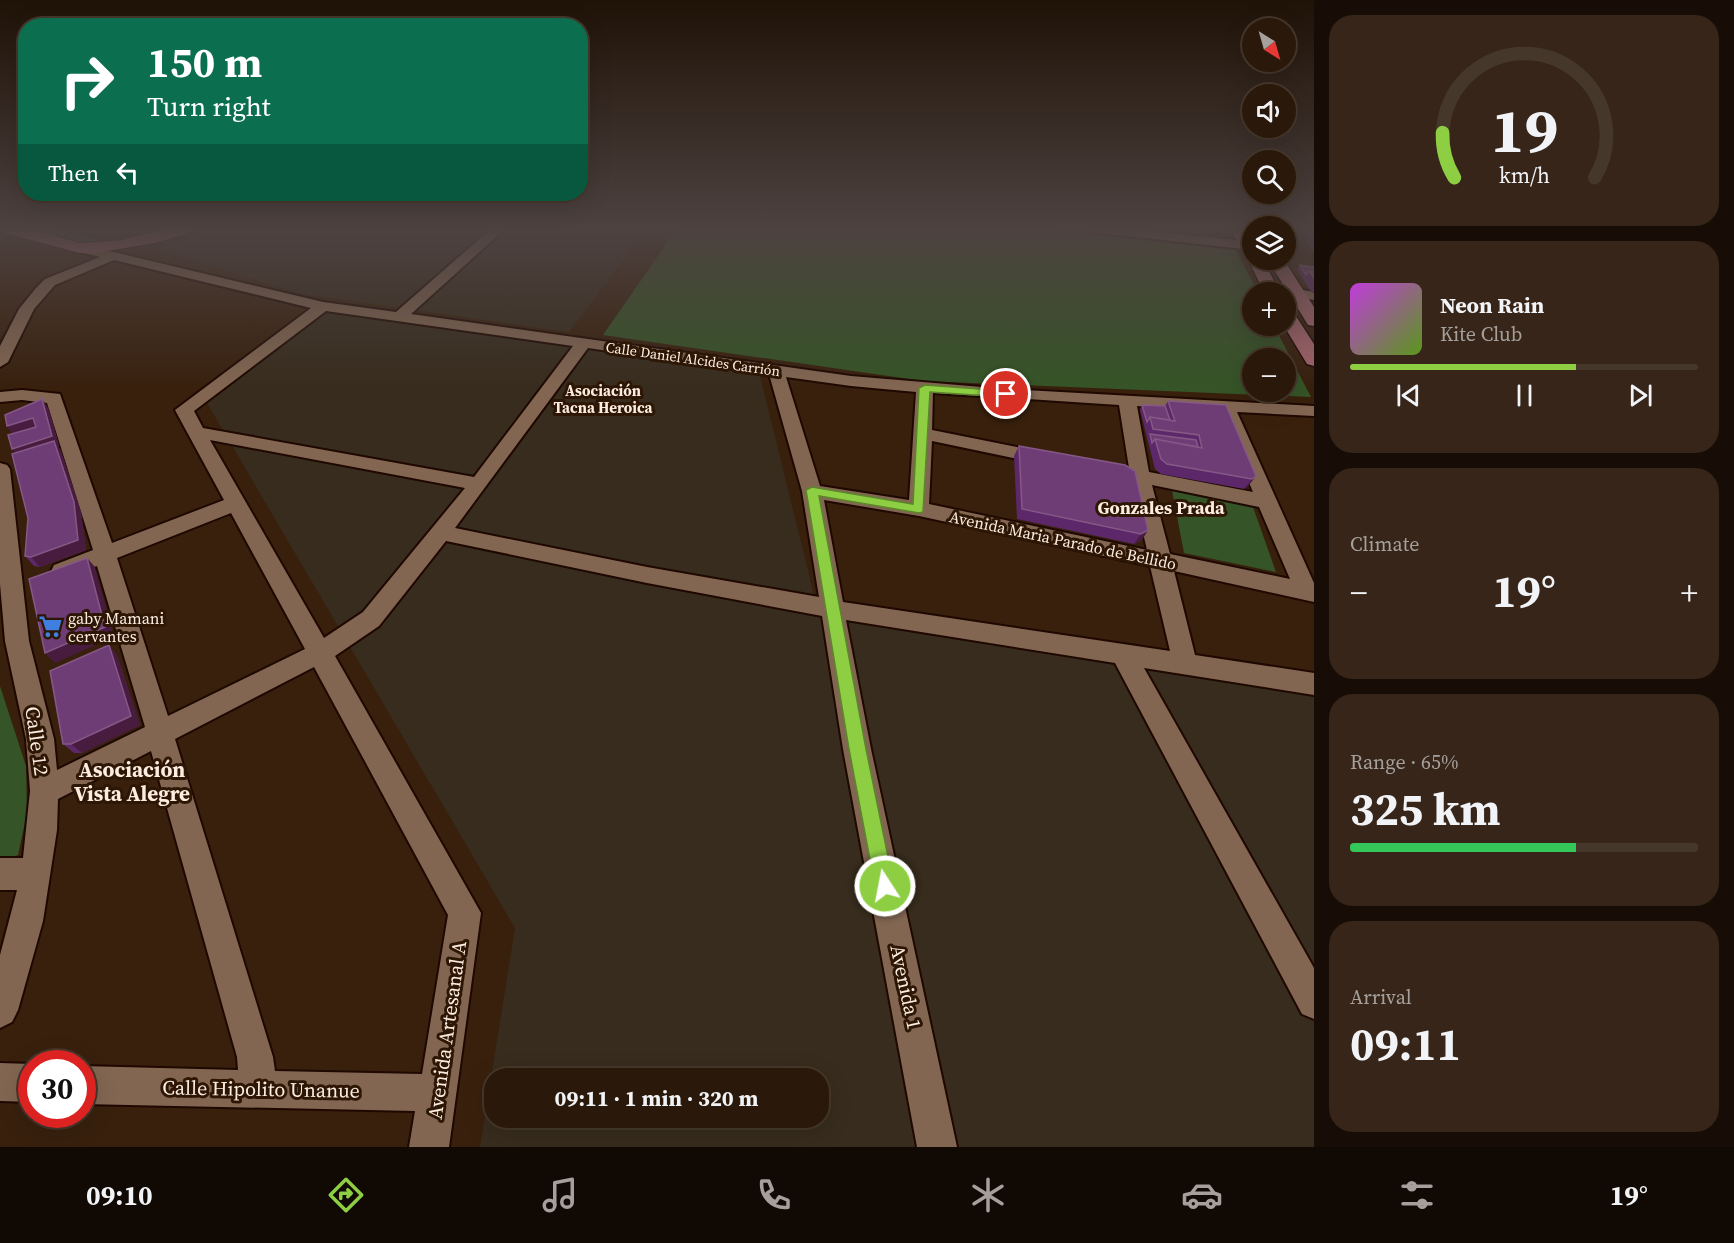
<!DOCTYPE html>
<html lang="en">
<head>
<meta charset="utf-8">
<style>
  body { margin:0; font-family:"Source Serif 4",serif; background:#362518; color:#f1f3f6; height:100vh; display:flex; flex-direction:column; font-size:22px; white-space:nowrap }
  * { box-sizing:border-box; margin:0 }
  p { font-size:20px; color:#a5a09c }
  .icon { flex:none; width:33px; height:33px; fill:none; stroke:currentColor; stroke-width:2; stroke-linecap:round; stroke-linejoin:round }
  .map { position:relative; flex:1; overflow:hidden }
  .details { display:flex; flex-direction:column; gap:15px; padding:15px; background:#170d06; width:420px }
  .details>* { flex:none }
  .top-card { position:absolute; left:18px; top:18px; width:570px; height:183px; border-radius:24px; box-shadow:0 6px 24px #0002,0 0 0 2px #46372b; background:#0b6e4f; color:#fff; overflow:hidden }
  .needle { width:39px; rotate:143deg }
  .controls { position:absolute; left:1242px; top:18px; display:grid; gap:12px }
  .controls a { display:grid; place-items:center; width:54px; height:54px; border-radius:50%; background:#2a180a; box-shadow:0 6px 24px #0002,0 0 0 2px #46372b; font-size:30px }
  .speed { position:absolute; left:18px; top:1050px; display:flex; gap:12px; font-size:30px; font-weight:700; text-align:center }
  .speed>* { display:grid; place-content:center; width:78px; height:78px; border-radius:50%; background:#2a180a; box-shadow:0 6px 24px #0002,0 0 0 2px #46372b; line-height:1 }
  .speed .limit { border:9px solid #d22; background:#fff; color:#111 }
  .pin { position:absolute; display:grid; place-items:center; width:51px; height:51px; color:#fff; margin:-26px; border:3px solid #fff; border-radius:50%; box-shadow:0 2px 6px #0007 }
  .me { position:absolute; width:66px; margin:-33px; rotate:349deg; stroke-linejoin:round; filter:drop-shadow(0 0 4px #0008) }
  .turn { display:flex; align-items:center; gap:21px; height:126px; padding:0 30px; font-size:27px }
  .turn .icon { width:78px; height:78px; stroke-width:2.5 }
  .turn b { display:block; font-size:42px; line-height:51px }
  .then { display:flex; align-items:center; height:57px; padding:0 30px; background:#0003; gap:12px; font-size:22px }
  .big { font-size:45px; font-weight:700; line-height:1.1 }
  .details .tile { flex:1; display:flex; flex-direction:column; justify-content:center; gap:9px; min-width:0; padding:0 21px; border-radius:24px; background:#362518 }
  .details .dial { align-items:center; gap:0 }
  .dial svg { height:156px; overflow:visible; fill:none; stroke:#46372b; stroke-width:7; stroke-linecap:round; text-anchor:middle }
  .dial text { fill:#f1f3f6; stroke:none }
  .song { display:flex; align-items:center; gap:18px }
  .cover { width:72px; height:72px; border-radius:9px; background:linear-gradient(135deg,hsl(290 70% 55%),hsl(90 70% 35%)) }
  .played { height:6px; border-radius:3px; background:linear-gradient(90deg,#8ece43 65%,#46372b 65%) }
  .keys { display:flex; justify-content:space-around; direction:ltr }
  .heat { display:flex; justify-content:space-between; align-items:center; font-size:33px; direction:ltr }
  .charge { height:9px; border-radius:4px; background:linear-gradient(90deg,#34c759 65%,#46372b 0) }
  .trip { position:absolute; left:484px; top:1068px; width:345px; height:60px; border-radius:24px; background:#2a180a; box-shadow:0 6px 24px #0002,0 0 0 2px #46372b; font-weight:700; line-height:60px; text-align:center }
  .tab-bar { display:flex; height:96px; justify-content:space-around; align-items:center; background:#110a04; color:#a5a09c }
  .tab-bar .icon { width:42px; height:42px }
  .tab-bar .current { color:#8ece43 }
  .tab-bar b { font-size:27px; color:#f1f3f6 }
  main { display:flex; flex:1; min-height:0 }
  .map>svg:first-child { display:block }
  .industrial { fill:#372c1d; fill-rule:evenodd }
  .green { fill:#355427; fill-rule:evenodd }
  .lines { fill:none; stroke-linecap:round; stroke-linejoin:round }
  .minor-casing { stroke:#1e0800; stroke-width:4 }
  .major-casing { stroke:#1e0800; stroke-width:3 }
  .highway-casing { stroke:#1e0800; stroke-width:2 }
  .minor { fill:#826652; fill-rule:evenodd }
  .major { fill:#a3656d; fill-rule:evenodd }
  .highway { fill:#b9657f; fill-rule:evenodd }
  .wall { fill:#5d2869 }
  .shaded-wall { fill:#471c3f }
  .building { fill:#6e3d76; stroke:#855886; stroke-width:1.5 }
  .route { fill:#8ece43; stroke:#5c862c; stroke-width:1.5 }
  .labels { text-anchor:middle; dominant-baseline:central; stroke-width:6; stroke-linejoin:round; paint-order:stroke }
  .far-street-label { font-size:14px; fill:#fdece0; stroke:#2d1604 }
  .far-neighbourhood-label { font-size:15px; font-weight:bold; fill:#fdece0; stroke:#2d1604 }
  .street-label { font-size:16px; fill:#fdece0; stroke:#2d1604 }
  .poi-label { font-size:16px; fill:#fdece0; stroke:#2d1604; text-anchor:start }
  .neighbourhood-label { font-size:18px; font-weight:bold; fill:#fdece0; stroke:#2d1604 }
  .near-street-label { font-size:20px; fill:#fdece0; stroke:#2d1604 }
  .near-neighbourhood-label { font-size:21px; font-weight:bold; fill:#fdece0; stroke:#2d1604 }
</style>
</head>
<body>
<main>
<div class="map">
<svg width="1314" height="1147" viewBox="0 0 1314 1147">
  <rect width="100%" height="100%" fill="#38200d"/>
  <path class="industrial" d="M215,227h433l-79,105 -271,-39 -143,-44z
    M327,307l432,65 60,243 495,77v455h-834l35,-219 -308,-525zM495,1078h324v40h-324z"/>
  <path class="green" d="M20,227h25l56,14 33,-4 34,-10h13l-46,14 -54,3z
    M678,227h342l214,20 24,45h-6v34h22l37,71 -388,-16 -320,-46zM1252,358h34v34h-34z
    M1172,490l81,17 23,65 -92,-19z
    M0,686l26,80 1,47 -9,42 -18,7z"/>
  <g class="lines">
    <defs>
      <path id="minor" d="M493,227h14l-96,87 440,62 155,13 308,17v10l-77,-4 77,171v19l-140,-31 21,84 119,18v22l-170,-27 170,300v51l-12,-5 -187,-351 -269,-43 25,129 86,398h-40l-74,-398 -21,-133 -175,-33 -201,-42 -67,85 -44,30 146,257 -32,234h-40l6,-36 -333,-7v-38l156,4 -1,-13 -86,-306 -93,48 -1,31 -14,91 -25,89 -6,12 -12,6v-73l17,-65h-17v-32h23l7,-67 -4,-52 -21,-98 -5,-57v-121l7,2 3,4 19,172 25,98 3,31 88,-43 -48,-161 -35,13 -8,-2 -3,-6 3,-6 39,-15 -46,-147 -25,-3 -22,2v-10l22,-2 38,4 52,149 112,-43 -49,-90 136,-102 -197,-48 -59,25 -21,24 -26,53 -8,5v-21l19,-37 17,-21 9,-9 55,-22 -25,-6 -2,-3 7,-4 243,58 73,10zM326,311l247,35 -99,131 -271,-49 -9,-17zM588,348l181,26 33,117 17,106 -172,-30 -192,-39zM786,377l65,9 65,6 -7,108 -89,-14zM933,393l186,12 10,63 -21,-4 -7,2 -3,4 3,4 30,7 16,69 -218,-46 3,-63 114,24 7,-2 3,-4 -3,-4 -7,-2 -114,-23zM1137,406l82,5 34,81 -104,-20zM210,440l255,48 -102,124 -39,26zM1152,485l107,22 31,72 -120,-25zM824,500l95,16 231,50 20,85 -327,-49zM231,513l74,136 -137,67 -51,-158zM314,667l134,248 -26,159 -147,-3 -2,-14 -98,-318z
        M1075,227h41l136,15v8l-171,-19z
        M1269,284l45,8v8l-28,-5v-3l-22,-1 -2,-3 2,-3z
        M0,1063l32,1v38l-32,-1z"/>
      <path id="major" d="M1229,227h15l8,15v18h11l17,32h-16l-16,-33z
        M1268,260h16l30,47v19l-6,-1z
        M1286,309l6,1 22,34v22l-7,-2 -23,-38z"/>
      <path id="highway" d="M0,227h23l57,16 42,-3 50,-13h26l-3,4 -40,12 -61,10h-14l-80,-21z"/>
    </defs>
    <use href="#minor" class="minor-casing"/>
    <use href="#major" class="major-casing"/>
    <use href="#highway" class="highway-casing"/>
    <use href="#minor" class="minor"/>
    <use href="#major" class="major"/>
    <use href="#highway" class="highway"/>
  </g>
  <path class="wall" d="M1168,227h32l1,1 -2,5 -29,-3z
    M1286,227h28v25l-15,-21 -13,-1z
    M1300,265l14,2v26h-2l-15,-23z
    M1168,401l88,75 -8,10 -4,3 -83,-15 -6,-5 -15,-59 2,-5 23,1z
    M49,409l10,37h-1l3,5 20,61 5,38 -46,17 -6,-1 -9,-10 3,-38 -13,-65 -3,-4 1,-15 -6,-8z
    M1019,446l116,25 7,69 -8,4 -117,-25 -3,-63z
    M117,655l23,70 -58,28h-8l-11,-9z"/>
  <path class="shaded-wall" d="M42,399l7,10 10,37h-1l3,5 20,61 5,38 -46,17 -9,-10 47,-17 -66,-91 40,-13z
    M33,418l8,10 -27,8 -7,-10z
    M1256,476l-8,10 -4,3 8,-10z
    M1148,530l-6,10 -8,4 7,-10z
    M87,558l8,9 19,70 -59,26 -10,-10z
    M109,645l8,10 23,70 -58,28 -11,-9z"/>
  <path class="building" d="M1302,227h11l1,1h-6l-3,4z
    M1308,228h6v8z
    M1300,265l14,2v5l-5,-1 -3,4z
    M1309,271l5,1v6z
    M42,399l10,37 -40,13 -4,-14 28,-8 -3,-9 -26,8 -2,-11z
    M1168,401l58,4 30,71 -4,3 -85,-15 -6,-5 -6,-20 47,9 -3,-13 -46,-6 -3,-12 25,4z
    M1142,405l23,1 5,14 -20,-3 -3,5z
    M1150,434l46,6 2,7 -43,-8 -3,4z
    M54,441l20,61 4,38 -47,17 -6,-1 3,-38 -16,-64z
    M1019,446l106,19 10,6 13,59 -7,4 -119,-25z
    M87,558l18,69 -60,26 -16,-74z
    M109,645l22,71 -60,28h-8l-13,-73z"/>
  <linearGradient id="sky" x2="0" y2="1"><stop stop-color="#1f1207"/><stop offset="0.59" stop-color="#4d4240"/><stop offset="1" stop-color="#4d4240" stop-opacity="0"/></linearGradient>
  <rect width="1314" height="388" fill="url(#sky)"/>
  <path class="route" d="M925,385l81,6 5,3 -5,3 -76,-5 -7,120 -4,1 -100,-17 47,253 28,137 -3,7 -6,2 -7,-2 -3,-7 -26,-137 -43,-259 6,-3 101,17 6,-116z"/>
  <defs>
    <symbol id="supermarket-bare" viewBox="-9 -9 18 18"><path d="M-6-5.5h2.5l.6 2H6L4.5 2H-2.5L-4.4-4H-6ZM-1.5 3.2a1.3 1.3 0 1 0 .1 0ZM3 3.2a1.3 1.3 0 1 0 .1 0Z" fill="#3f7fe0" stroke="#2d1604" stroke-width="2.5" paint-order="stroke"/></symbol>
  </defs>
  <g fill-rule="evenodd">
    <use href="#supermarket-bare" x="34" y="610" width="33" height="33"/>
  </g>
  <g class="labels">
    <g class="far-street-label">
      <text transform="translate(693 359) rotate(8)">Calle Daniel Alcides Carrión</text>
    </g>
    <g class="far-neighbourhood-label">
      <text x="603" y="390">Asociación<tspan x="603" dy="17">Tacna Heroica</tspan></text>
    </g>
    <g class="street-label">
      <text transform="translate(1063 540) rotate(12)">Avenida Maria Parado de Bellido</text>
    </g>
    <g class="poi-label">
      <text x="68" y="618">gaby Mamani<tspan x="68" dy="18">cervantes</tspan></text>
    </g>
    <g class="neighbourhood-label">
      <text x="1161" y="507">Gonzales Prada</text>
    </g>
    <g class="near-street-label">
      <text transform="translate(37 741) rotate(82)">Calle 12</text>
      <text transform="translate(906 987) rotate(78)">Avenida 1</text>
      <text transform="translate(447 1030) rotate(-82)">Avenida Artesanal A</text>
      <text transform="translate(261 1089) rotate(1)">Calle Hipolito Unanue</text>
    </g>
    <g class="near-neighbourhood-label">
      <text x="132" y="769">Asociación<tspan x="132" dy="24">Vista Alegre</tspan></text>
    </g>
  </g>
</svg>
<div class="controls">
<a><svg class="needle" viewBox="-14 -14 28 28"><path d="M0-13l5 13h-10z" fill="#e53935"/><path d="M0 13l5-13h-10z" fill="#a5a09c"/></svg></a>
<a><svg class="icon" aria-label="sound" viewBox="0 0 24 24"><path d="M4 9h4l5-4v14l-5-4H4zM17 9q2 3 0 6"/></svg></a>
<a><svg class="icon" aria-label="search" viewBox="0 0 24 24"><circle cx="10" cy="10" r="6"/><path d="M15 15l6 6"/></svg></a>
<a><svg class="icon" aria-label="layers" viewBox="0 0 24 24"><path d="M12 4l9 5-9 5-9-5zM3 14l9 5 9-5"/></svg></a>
<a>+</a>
<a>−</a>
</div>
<div class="speed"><div class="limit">30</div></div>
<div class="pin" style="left:1006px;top:394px;background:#d93025"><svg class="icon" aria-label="arrive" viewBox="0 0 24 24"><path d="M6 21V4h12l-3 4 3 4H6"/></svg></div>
<svg class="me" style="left:885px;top:886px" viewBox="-20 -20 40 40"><circle r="17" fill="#8ece43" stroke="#fff" stroke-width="3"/><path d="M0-11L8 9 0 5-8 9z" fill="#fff"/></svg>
<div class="trip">09:11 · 1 min · 320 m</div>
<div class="top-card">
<div class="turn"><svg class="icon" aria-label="right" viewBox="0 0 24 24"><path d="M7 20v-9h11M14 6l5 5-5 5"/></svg><div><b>150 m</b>Turn right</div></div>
<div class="then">Then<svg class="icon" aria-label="left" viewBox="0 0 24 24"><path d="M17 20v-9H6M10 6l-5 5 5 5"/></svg></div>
</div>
</div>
<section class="details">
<div class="tile dial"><svg viewBox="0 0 100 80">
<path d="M14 69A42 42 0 1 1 86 69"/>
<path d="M14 69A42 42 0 0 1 8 46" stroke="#8ece43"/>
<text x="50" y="56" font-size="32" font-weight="700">19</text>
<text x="50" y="72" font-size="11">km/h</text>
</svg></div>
<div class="tile">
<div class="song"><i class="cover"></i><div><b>Neon Rain</b><p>Kite Club</p></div></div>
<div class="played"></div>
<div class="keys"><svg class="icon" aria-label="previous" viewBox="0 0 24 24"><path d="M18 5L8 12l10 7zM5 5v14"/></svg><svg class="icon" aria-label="pause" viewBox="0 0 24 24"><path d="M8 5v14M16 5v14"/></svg><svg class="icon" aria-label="next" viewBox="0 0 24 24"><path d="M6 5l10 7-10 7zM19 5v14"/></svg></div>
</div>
<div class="tile"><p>Climate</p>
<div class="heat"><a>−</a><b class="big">19°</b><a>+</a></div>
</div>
<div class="tile"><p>Range · 65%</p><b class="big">325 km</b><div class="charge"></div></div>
<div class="tile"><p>Arrival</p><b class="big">09:11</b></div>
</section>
</main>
<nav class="tab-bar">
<b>09:10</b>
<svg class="icon current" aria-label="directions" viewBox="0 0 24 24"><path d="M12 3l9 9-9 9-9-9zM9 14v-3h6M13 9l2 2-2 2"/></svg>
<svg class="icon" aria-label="music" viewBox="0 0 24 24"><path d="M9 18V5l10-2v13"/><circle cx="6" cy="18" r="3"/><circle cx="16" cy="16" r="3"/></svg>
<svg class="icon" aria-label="phone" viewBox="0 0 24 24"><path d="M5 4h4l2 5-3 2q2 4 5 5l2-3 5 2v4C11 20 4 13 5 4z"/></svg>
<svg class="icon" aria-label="climate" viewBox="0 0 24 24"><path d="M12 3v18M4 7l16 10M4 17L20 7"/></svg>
<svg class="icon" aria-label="car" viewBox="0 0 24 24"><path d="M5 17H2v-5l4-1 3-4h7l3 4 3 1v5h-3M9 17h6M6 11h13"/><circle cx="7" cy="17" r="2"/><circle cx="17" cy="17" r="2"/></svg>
<svg class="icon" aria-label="filters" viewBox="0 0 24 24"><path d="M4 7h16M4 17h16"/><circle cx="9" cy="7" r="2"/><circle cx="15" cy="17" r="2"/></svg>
<b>19°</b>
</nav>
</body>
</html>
